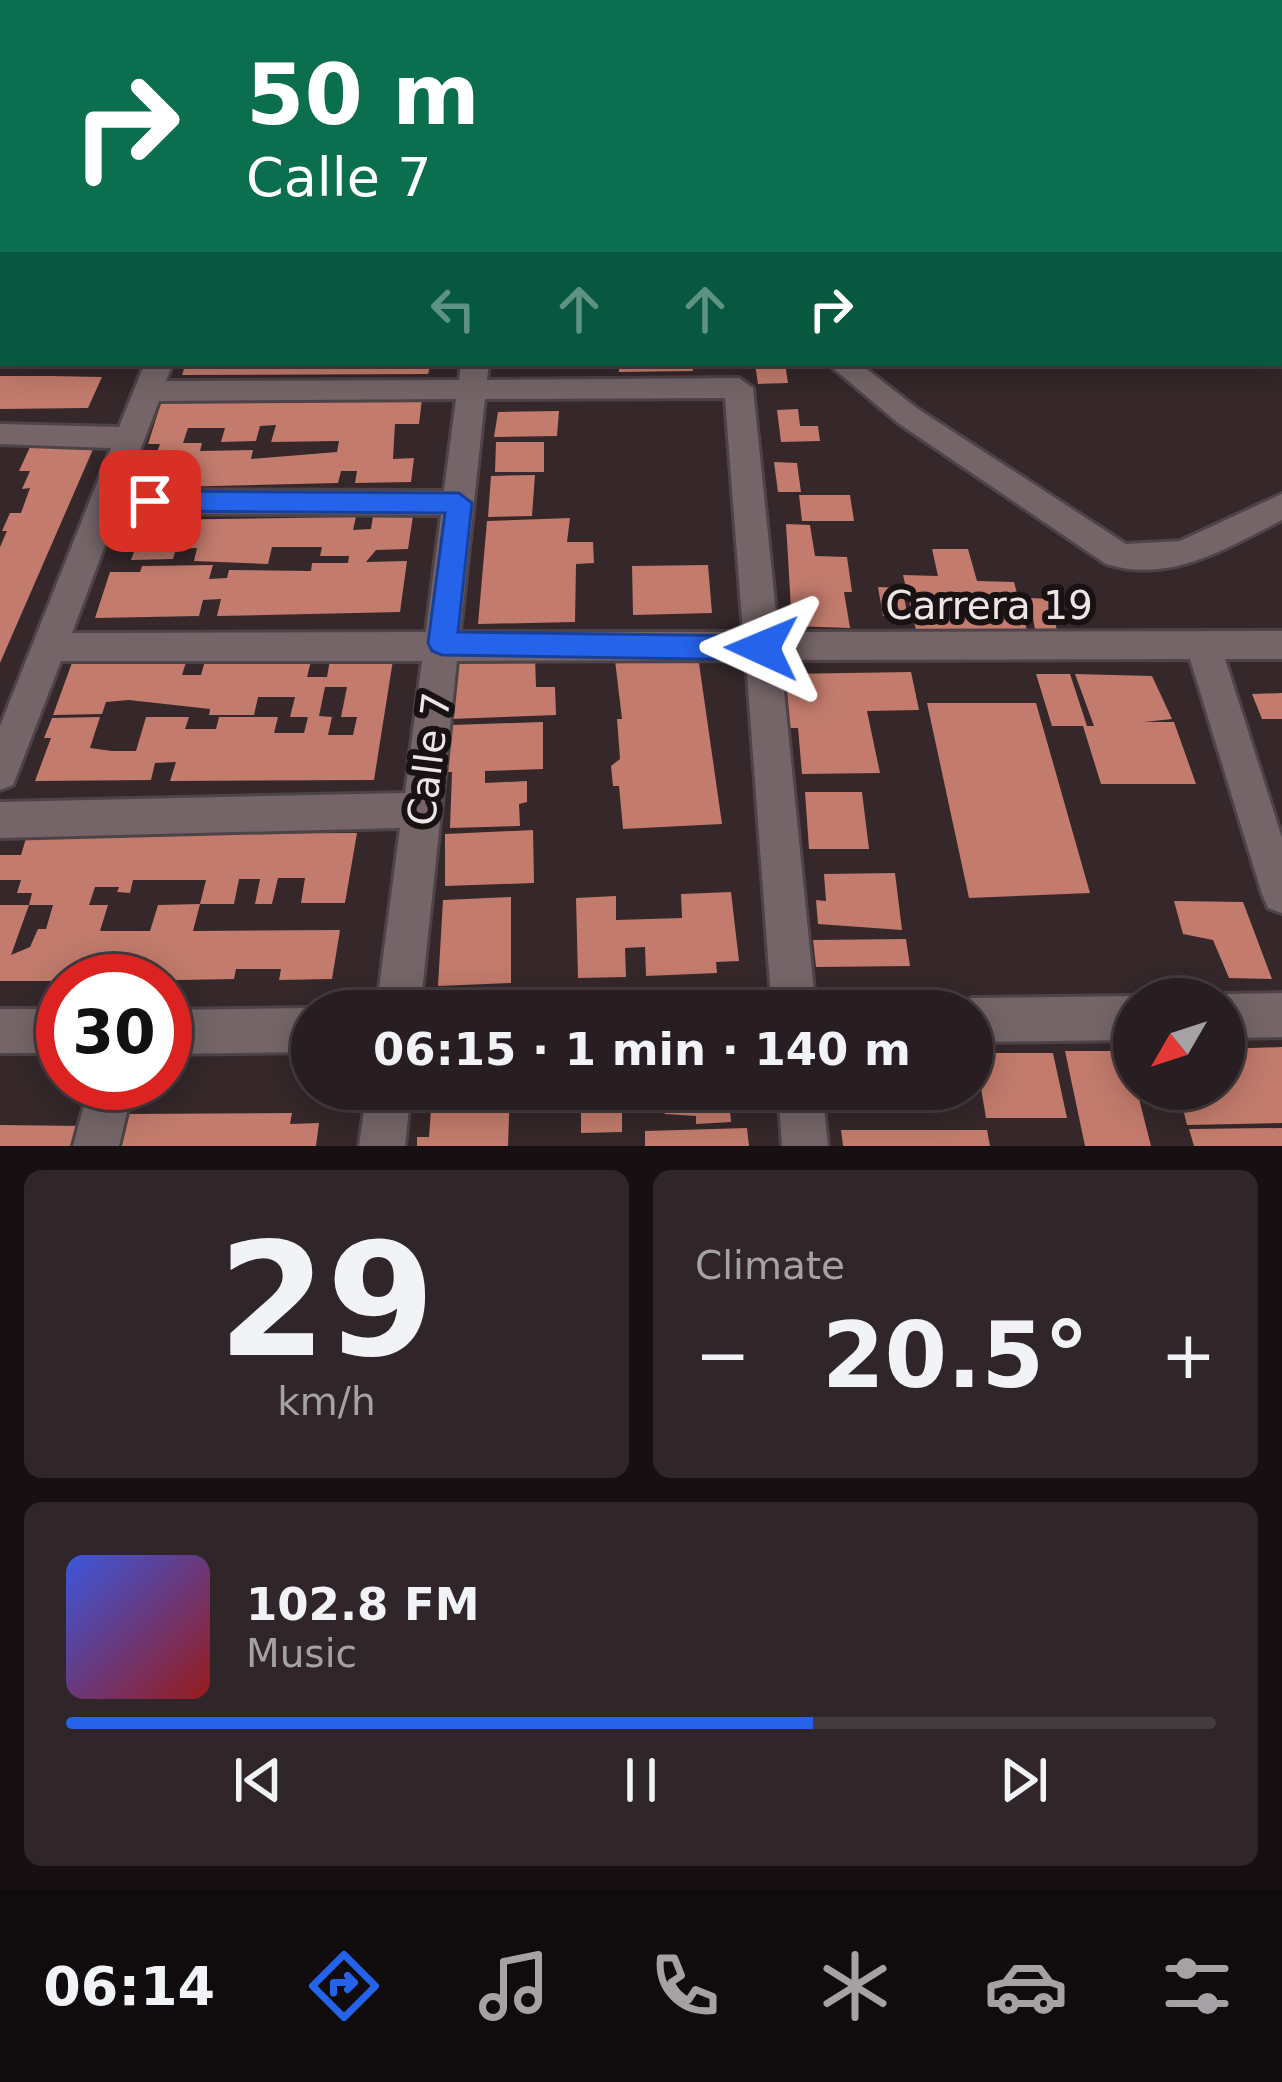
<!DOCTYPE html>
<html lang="en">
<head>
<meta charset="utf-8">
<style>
  body { margin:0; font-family:"DejaVu Sans",sans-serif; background:#302629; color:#f1f3f6; height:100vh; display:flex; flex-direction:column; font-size:45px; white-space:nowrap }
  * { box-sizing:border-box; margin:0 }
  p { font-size:39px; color:#a5a2a5 }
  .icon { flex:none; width:66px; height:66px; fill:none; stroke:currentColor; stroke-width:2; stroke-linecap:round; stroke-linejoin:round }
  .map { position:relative; height:1146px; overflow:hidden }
  .side { display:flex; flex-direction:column; gap:24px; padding:24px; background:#161012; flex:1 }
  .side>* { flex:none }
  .banner { position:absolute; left:0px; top:0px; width:1284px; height:366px; box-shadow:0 6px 30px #0003,0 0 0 3px #443b3e; background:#0b6e4f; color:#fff; overflow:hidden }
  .needle { width:78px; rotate:231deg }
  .buttons { position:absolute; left:1113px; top:978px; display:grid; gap:24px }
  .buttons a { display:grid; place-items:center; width:132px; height:132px; border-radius:50%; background:#281d20; box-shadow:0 6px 30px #0003,0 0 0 3px #443b3e; font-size:60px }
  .speed { position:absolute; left:36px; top:954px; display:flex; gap:24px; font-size:60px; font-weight:700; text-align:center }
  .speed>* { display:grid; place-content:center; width:156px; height:156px; border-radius:50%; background:#281d20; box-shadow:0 6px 30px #0003,0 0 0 3px #443b3e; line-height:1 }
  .speed .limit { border:18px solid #d22; background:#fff; color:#111 }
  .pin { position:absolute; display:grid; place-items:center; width:102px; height:102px; color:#fff; margin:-51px; border-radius:24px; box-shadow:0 6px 18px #0006 }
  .me { position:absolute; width:132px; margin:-66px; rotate:271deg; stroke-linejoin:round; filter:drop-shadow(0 0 9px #0008) }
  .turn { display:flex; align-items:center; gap:42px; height:252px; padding:0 48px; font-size:54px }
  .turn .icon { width:156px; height:156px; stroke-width:2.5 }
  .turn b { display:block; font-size:84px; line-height:102px }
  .lanes { display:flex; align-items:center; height:114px; padding:0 48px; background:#0003; justify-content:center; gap:60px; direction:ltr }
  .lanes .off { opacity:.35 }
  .big { font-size:90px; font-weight:700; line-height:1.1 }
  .side .widget { flex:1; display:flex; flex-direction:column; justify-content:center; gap:18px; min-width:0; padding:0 42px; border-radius:18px; background:#302629 }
  .side .dial { align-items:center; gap:0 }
  .dial b { font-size:156px; line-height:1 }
  .song { display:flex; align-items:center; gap:36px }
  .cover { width:144px; height:144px; border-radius:18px; background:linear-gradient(135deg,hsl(230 70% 55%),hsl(0 70% 35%)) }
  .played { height:12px; border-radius:6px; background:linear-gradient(90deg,#2563eb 65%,#443b3e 65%) }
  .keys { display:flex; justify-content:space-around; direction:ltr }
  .heat { display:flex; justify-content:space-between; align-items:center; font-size:66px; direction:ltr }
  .side .tiles { flex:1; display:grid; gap:24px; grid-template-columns:1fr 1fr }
  .widget:last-child { grid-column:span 2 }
  .trip { position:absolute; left:291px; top:990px; width:702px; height:120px; border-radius:60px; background:#281d20; box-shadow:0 6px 30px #0003,0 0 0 3px #443b3e; font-weight:700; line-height:120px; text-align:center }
  .menu { display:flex; height:192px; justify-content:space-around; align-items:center; background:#100c0d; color:#a5a2a5 }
  .menu .icon { width:84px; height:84px }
  .menu .on { color:#2563eb }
  .menu b { font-size:54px; color:#f1f3f6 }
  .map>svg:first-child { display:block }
  .building { fill:#c27b6c; fill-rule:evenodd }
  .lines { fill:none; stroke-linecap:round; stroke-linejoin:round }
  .minor-casing { stroke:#4e4346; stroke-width:6 }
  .minor { fill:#756568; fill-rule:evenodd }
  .route { fill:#2563eb; stroke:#184099; stroke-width:3 }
  .labels { text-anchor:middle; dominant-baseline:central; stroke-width:12; stroke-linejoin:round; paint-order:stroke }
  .street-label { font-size:39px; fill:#eee5e7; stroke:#181213 }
</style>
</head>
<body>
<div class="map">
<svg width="1282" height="1146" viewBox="0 0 1282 1146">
  <rect width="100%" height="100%" fill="#35272a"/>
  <path class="building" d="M186,363h245l-3,11 -246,1z
    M619,363h73l1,8 -74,1z
    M785,363l3,20 -30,1 -3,-20z
    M0,376h51l51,1 -14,31 -88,1z
    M319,397l103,2 -3,25h-24l-2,35 21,-1 -3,24 -56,1 2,-12h-16l-3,12 -206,5 12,-33h12l4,-11h-12l13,-41 157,-2zM276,425l-5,17 68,-1 -2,11 -86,7 2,-9 -53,1 2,-8h-19l5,-15h37l-4,14 35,-1 4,-15z
    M798,409l2,17h18l2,15 -39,1 -4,-32z
    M559,411l-2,25 -63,1 4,-25z
    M496,442h48v30h-49z
    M30,447h64l-94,216v-116l7,-16h-5l8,-18h11l9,-25 -8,1 8,-18h-11z
    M774,462l23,1 4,29h-23z
    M535,475l-3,41 -44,1 3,-41z
    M799,495h51l4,26h-52z
    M373,516h40l-5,33 -32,1 -10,12 41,-1 -7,51 -183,4 4,-17 -18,1 -4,16 -104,2 15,-46h30l2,-6 71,-1 -4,14 18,-1 2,-8 82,1 1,-8h36l1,-7h-29l2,-9h-50l-4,17 -74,-3 3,-13 -21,1 -3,10 -42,1 4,-11 -17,1 5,-16h17l5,-14 211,-3 -3,13 18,-1z
    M570,518l-3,24h26l1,21 -18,1 -1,58 -97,2 9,-103z
    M786,524l24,1 5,31 32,1 5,35h-8l6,36 -58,-2z
    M932,549h36l9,32 37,1 14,52 -112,-4 -13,-55 35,1z
    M708,565l4,48 -79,2 -1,-49z
    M878,587l24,1 6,29 -25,-1z
    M1029,598l21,1 8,36 -22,-1z
    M697,649l25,175 -99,5 -4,-43h-6l-2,-20 9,-7 -3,-40h5l-8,-67z
    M535,656l1,31h19l1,28 -105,4 3,-61z
    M187,659l-5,16h19l4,-14h106l-4,16h20l3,-17h63l-19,120 -204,1 6,-19 -21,1 -4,17 -116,1 16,-43h-7l8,-20 48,-1 -10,31 22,3h24l10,-34h43l-4,12h31l3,-12h59l-4,16h30l4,-16h-18l5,-20h-37l-4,18h-45l1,-6 -81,-9 -23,2 -4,12 -49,1 20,-55zM325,687h22l-6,30h16l-4,18h-25l4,-18 -13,-1z
    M911,672l8,38 -52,1 13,62 -78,1 -4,-46h-8l-5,-54z
    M1036,674h34l17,52h7l-19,-52 77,2 20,43 -28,3h30l22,62h-95l-18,-58h-31z
    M1282,693v26h-20l-10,-25z
    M927,703h109l54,190 -121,5z
    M451,719v6l92,-3v47l-58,2v12l42,-2v21l-8,2 1,22 -70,2 2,-56h-13z
    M805,792h57l7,57h-60z
    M533,830l1,53 -89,3v-52z
    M357,833l-12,70h-44l4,-25h-27l-6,26h-17l5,-25h-21l-5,25h-34l-7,27 147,-1 -8,49 -53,1 2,-11h-45l-2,10 -106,2 6,-23 -23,1 -6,22h-105v-76h29l-18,50 19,-8 8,-18h8l7,-24h-24l3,-12h-15l4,-13h-21v-25h21l6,-20zM133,880h73l-6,24 -42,1 -8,26h-50l8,-26h-19l6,-18h24l-2,5 13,1z
    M895,873l7,57 -84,-6 -2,-24 10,1 -2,-27z
    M731,892l8,69 -23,1 1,11 -71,3 -1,-29 -20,1 1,29 -48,1 -2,-80 40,-2v24l66,-2 -1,-24z
    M511,897v86l-73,3 5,-86z
    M1174,901l69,1 29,77 -43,-1 -16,-38 -30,-6z
    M906,939l4,27 -94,1 -3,-27z
    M1282,1047v76l-95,2 -9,-36h46v-40z
    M1065,1051h62l24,95h-66z
    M975,1053h78l14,65h-81z
    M421,1089h89l-2,57h-91v-9h12l3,-42h-12z
    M581,1089h147l3,33 -35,2v-8l-31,-2 -2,-5 -41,1v22l-41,1z
    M292,1113l-2,11 29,-1 -3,23h-199l8,-32z
    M0,1125l88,1 -6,20h-82z
    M747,1128l2,18h-104v-15z
    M1282,1128v18h-88l-5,-17z
    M841,1130h146l3,16h-147z"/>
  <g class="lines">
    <defs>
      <path id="minor" d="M157,0h20l-22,3z
        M0,119h3v14h-3z
        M0,210h3v14h-3z
        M0,309h3v18h-3z
        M145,363h28l-7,18 293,-1 2,-17h28l-2,17 252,-2 14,10 25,244 504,-1v28h-57l57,179v75l-14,-5 -6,-14 -72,-235 -409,1 35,351h-44l-26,-351 -289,1 -37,350h-44l24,-183 -400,10v-36l405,-9 17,-132h-361l-48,124 -13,5v-64l111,-278 -111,-4v-20l119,3zM725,398l18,234h-283l25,-233zM456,399l-12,92 -319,-1 34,-89zM117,513l324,2 -15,117 -354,1z
        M827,363h32l59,46 208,135 54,-3 102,-47v26c-55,28 -112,64 -176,44l-208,-141z
        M1282,993v44l-58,1v-39h-11l11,-5z
        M1134,996l6,3h-6v41l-162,2v-31h-18l3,-6 15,-7z
        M312,1008l7,3h-7v41l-147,2v-44z
        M0,1009h63v44h-63z
        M90,1083h44l-15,63h-46z
        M367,1089h44l-6,57h-46z
        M778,1089h44l6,57h-46z"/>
    </defs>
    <use href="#minor" class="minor-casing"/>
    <use href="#minor" class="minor"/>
  </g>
  <path class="route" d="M150,491l309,2 13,10 -14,129 304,4 10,4 4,8 -4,8 -10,4 -320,-5 -10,-4 -4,-8 17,-130 -295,-2 -13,-10z"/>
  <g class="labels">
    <g class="street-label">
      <text x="989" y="605">Carrera 19</text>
      <text transform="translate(429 759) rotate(-83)">Calle 7</text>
    </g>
  </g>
</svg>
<div class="buttons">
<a><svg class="needle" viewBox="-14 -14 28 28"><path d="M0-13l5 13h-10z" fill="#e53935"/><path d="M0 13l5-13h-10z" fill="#a5a2a5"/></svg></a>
</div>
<div class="speed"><div class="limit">30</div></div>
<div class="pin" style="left:150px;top:501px;background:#d93025"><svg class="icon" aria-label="arrive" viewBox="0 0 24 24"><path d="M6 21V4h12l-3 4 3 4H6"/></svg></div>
<svg class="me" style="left:762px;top:648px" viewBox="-20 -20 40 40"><path d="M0-17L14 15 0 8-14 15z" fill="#2563eb" stroke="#fff" stroke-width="4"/></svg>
<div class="trip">06:15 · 1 min · 140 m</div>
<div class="banner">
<div class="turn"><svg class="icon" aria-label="right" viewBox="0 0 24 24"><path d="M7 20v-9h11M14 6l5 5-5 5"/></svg><div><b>50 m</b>Calle 7</div></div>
<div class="lanes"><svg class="icon off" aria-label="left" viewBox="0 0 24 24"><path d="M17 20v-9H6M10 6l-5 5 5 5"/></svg><svg class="icon off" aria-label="ahead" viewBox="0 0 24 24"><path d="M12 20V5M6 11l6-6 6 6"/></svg><svg class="icon off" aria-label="ahead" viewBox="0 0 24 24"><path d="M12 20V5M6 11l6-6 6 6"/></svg><svg class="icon" aria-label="right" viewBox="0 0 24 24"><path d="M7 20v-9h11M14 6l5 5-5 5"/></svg></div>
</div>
</div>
<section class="side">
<div class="tiles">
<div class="widget dial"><b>29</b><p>km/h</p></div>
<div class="widget"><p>Climate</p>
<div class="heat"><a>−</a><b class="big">20.5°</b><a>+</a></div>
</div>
<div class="widget">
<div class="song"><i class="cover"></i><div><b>102.8 FM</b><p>Music</p></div></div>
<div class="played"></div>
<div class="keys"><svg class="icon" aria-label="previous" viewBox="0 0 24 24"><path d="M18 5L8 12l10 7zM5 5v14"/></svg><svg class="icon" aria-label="pause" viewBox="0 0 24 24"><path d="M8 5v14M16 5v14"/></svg><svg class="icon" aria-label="next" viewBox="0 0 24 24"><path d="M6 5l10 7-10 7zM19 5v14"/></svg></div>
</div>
</div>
</section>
<nav class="menu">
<b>06:14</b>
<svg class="icon on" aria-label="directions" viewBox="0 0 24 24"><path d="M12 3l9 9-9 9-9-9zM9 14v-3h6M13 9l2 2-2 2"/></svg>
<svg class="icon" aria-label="music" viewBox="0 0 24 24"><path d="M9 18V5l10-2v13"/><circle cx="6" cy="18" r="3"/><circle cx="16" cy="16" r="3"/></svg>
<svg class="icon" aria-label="phone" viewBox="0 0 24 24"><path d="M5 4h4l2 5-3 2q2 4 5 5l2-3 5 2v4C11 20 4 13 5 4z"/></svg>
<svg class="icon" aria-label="climate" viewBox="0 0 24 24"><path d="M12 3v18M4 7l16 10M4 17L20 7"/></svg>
<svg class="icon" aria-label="car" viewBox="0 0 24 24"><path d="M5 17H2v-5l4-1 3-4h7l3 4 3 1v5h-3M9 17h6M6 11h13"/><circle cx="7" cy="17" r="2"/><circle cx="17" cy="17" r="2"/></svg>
<svg class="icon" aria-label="filters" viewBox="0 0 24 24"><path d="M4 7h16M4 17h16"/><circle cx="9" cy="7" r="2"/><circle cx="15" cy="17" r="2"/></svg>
</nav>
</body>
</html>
